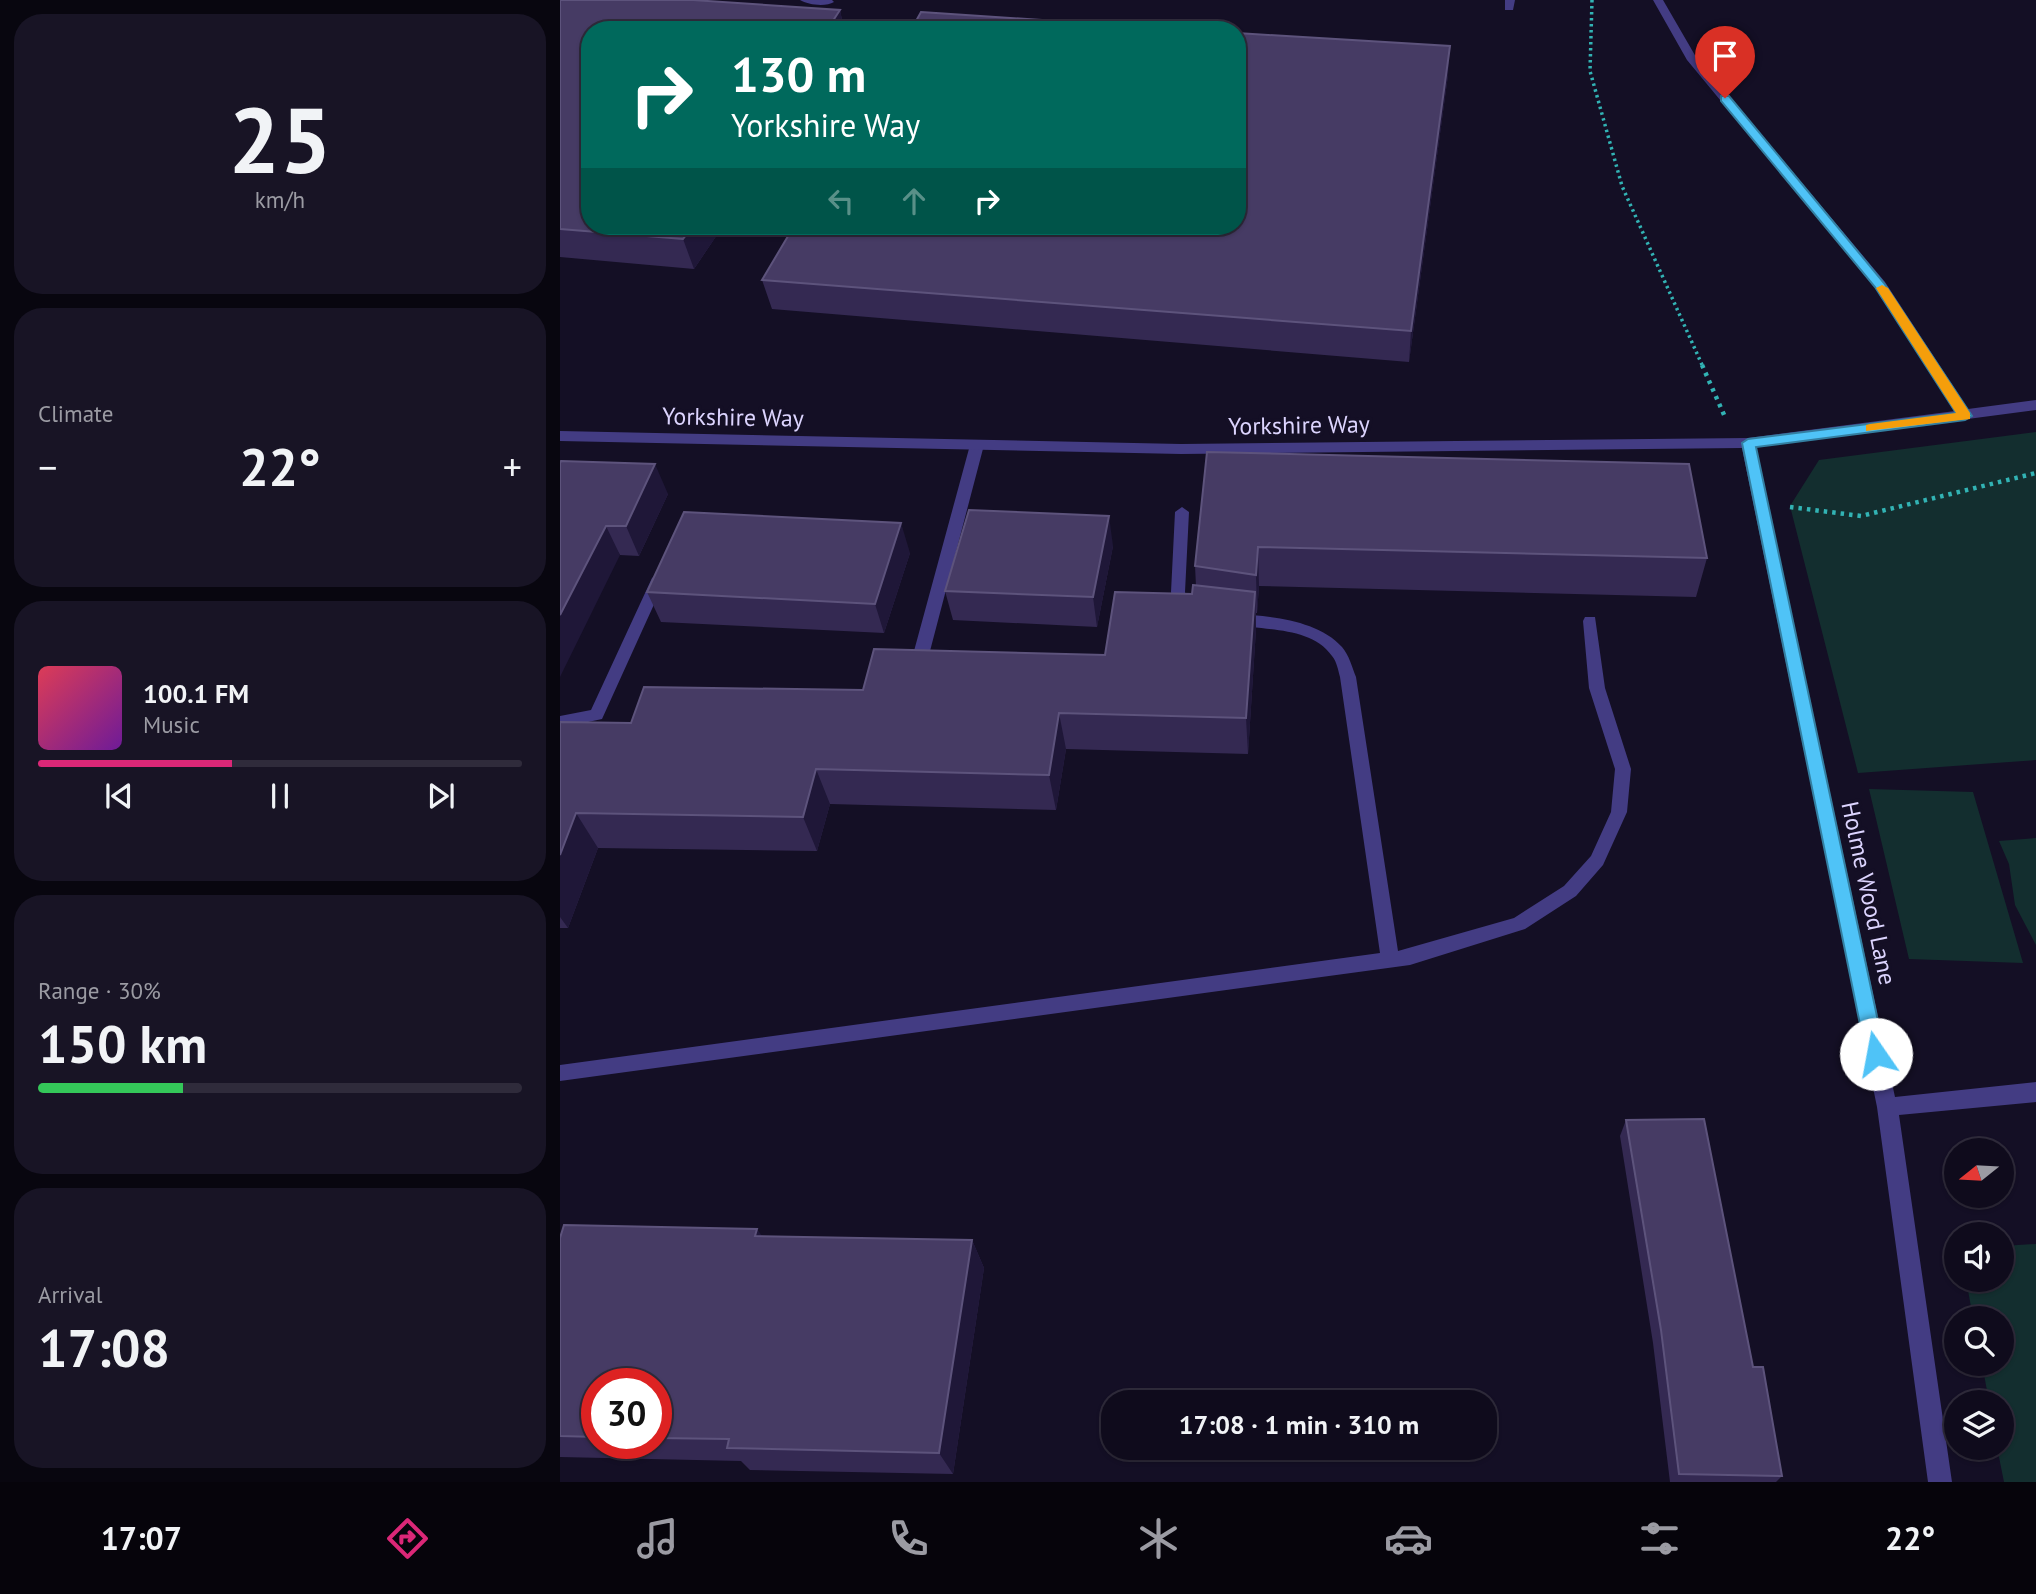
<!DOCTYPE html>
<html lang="en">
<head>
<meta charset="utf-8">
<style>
  body { margin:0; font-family:"PT Sans",sans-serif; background:#181425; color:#f1f3f6; height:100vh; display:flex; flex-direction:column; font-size:26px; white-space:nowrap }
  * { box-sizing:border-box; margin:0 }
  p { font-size:23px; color:#9b9ba3 }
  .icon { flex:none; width:38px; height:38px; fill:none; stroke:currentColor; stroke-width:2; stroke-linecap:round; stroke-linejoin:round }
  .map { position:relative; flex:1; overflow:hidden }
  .details { display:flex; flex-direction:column; gap:14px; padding:14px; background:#08060f; width:560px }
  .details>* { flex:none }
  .top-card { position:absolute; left:21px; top:21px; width:665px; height:214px; border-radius:28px; box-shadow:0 2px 5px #0004,0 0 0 2px #2f2b3b; background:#00695c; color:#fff; overflow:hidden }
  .needle { width:46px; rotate:252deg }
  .buttons { position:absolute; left:1384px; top:1138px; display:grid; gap:14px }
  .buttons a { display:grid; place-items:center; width:70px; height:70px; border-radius:50%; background:#0f0b1c; box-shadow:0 2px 5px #0004,0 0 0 2px #2f2b3b; font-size:35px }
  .speed { position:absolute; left:21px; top:1368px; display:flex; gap:14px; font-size:35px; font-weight:700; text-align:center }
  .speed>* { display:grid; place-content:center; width:91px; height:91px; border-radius:50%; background:#0f0b1c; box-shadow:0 2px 5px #0004,0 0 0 2px #2f2b3b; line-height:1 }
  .speed .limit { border:10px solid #d22; background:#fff; color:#111 }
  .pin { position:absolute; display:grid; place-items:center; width:60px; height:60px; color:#fff; margin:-72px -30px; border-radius:50% 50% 50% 0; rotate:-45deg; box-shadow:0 0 7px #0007 }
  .pin .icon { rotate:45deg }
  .me { position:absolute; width:77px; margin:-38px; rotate:348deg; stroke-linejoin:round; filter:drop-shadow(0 0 5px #0008) }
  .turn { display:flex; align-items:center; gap:24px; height:147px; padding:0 35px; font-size:32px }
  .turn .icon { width:91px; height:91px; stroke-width:2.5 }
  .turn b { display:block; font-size:49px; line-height:60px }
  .lanes { display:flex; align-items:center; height:66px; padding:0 35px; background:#0003; justify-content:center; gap:35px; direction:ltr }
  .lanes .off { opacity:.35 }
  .big { font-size:52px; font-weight:700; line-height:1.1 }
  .details .widget { flex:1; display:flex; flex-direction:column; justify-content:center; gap:10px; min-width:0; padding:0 24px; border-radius:28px; background:#181425 }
  .details .dial { align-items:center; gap:0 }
  .dial b { font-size:91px; line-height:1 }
  .song { display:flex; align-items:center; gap:21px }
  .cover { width:84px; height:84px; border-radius:10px; background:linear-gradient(135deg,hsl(350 70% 55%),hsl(280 70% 35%)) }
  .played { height:7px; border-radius:4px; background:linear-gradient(90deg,#db2777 40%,#2f2b3b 40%) }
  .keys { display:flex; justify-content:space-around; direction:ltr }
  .heat { display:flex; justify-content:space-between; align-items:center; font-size:38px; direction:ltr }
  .charge { height:10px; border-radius:5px; background:linear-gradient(90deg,#34c759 30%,#2f2b3b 0) }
  .trip { position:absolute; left:541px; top:1390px; width:396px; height:70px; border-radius:28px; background:#0f0b1c; box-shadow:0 2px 5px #0004,0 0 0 2px #2f2b3b; font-weight:700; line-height:70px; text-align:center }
  .menu { display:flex; height:112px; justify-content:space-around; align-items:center; background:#06040b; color:#9b9ba3 }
  .menu .icon { width:49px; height:49px }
  .menu .current { color:#db2777 }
  .menu b { font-size:32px; color:#f1f3f6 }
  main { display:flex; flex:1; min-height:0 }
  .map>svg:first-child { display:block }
  .green { fill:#132e2f }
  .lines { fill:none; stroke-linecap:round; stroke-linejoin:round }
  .path-far1 { stroke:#32b3b4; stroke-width:3.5; stroke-dasharray:2.5 3.5; stroke-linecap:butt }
  .path { stroke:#32b3b4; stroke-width:4.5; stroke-dasharray:3.5 5; stroke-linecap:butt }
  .service { fill:#433c83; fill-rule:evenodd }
  .minor { fill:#433c83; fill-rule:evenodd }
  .wall { fill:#342952; fill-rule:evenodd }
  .shaded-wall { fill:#1f1738 }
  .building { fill:#463b64; stroke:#5d537c; stroke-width:2 }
  .route { fill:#4fc3f7; stroke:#337fa1; stroke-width:2 }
  .slow { fill:#f59e0b }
  .labels { text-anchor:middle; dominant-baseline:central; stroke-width:7; stroke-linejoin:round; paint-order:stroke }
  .street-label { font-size:24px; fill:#dcd4fe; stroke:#140f25 }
</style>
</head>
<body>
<main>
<section class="details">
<div class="widget dial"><b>25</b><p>km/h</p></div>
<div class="widget"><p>Climate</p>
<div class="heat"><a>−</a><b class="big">22°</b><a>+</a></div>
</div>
<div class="widget">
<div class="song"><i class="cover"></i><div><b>100.1 FM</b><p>Music</p></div></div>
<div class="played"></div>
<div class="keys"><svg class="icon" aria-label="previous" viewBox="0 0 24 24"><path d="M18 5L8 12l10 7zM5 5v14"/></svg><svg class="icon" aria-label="pause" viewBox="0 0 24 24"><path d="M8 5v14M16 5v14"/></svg><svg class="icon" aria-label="next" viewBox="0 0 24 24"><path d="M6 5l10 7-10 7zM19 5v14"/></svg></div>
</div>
<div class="widget"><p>Range · 30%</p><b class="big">150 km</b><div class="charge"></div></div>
<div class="widget"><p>Arrival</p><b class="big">17:08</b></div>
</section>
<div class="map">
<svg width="1476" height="1482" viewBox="0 0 1476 1482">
  <rect width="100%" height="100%" fill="#140f25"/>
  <path class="green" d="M1476,432v328l-178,13 -68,-267 29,-46z
    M1309,789l104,3 50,171 -114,-4z
    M1476,838v107l-21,-40 -6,-41 -10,-23z
    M1476,1244v238h-32l-7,-35h5v-45h-13l-7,-39h20v-45h-29l-7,-39h36v-33z"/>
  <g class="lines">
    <path class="path-far1" d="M1032,0l-2,71 32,115 81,181"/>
    <path class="path" d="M1142,365l23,52
      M1230,507l71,9 175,-43"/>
    <path class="service" d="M240,0h32l2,2c-8,5 -26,3 -34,-2z
      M417,441l7,4 -54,206 -8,6 -8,-6 56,-206z
      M622,507l7,5 -4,80 3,12 7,8 -7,5 -12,-7 -5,-18 4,-80z
      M99,573l7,5 -64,141 -42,9v-12l31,-6 61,-132z
      M677,614c33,2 81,6 105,33 7,8 10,20 14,30l42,274 116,-33 50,-32 27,-30 20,-44 4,-43 -26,-81 -6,-67 2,-4h10l10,71 26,81 -4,43 -24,53 -27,31 -51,33 -115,36 -850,116v-16l820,-112 -40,-276c-2,-7 -3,-15 -8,-21 -22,-31 -69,-24 -100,-33l-2,-4 2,-4z"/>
    <path class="minor" d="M945,0h10l-2,10h-8z
      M1093,0h10l33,57 189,225 83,127 68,-9v10l-280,37 139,650 141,-15v20l-137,13 53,367h-24l-51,-375 -135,-659 -561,6 -621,-13v-10l621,13 567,-6 207,-27 -80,-124 -188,-227z"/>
  </g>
  <path class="wall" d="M0,0l280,10 4,20h-254l133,196 -29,43 -134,-12z
    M888,75l-39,287 -637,-53 -10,-29z
    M647,452l500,106 -11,39 -437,-11 -2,27h-1v16l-8,125 -182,-5 -10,61 -226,-6 -13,47 -219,-3 -30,80h-8v-206l71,1 474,-68 87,-61 4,-8 -1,-20z
    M0,463l108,31 -29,62 -19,-1z
    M553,546l-16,81 -144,-7 -8,-29z
    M350,553l-26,80 -223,-11 -14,-30z
    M1066,1120l127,247 29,109 -6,6h-106l-17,-139 -33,-207z
    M202,1236l210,4 12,28 -31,206 -203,-4 -9,-9 -181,-4v-219zM37,1384h59v60h-59z"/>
  <path class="shaded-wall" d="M280,10l4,20h-17z
    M890,46l-2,29 -39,287 2,-31z
    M133,226h30l-29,43 -11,-30z
    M95,464l13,30 -29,62 -13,-30z
    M549,516l4,30 -16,81 -4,-30z
    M341,523l9,30 -26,80 -9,-29z
    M46,526l14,29 -60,122v-62z
    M698,547l1,39 -2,27 -1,-38z
    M695,592l1,37 -8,125 -2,-36z
    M499,713l7,36 -10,61 -7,-35z
    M256,769l14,35 -13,47 -14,-34z
    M16,813l22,35 -30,80 -8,-11v-62z
    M197,1229l20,28 -22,-21z
    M412,1240l12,28 -31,206 -14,-21z"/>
  <path class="building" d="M0,0h133l147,10 -13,20h-237v196h103l-10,13 -123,-10z
    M361,12l272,18h-282z
    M677,33l213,13 -39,285 -649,-51 32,-54h443z
    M647,452l482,12 18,94 -449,-11 -2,28 -61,-9z
    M1,461l94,3 -29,62h-20l-46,89v-152z
    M409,510l140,6 -16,81 -148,-6z
    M124,512l217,11 -26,81 -228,-12z
    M633,585l62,7 -9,126 -187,-5 -10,62 -233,-6 -13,48 -227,-4 -16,42v-133l71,1 13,-36 219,3 11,-41 231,6 10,-63 77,2z
    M1144,1119l49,248h10l19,109 -103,-2 -18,-144 -35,-210z
    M4,1225l193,4 -2,7 217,4 -33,213 -212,-5 2,-9 -73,-1v-54h-59v53l-37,-1v-198z"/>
  <path class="route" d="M1161,96h8l155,187 88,133 -7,4 -209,27 129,607 -3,6 -6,2 -7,-2 -3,-6 -124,-611 6,-4 208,-26 -81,-126 -154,-186z"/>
  <path class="slow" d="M1322,285l6,3 82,125v6l-104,12v-6l4,-1 86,-11 -80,-125z"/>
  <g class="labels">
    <g class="street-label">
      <text transform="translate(173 417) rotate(1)">Yorkshire Way</text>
      <text transform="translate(739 425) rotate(-1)">Yorkshire Way</text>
      <text transform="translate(1309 893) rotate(78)">Holme Wood Lane</text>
    </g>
  </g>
</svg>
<div class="buttons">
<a><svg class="needle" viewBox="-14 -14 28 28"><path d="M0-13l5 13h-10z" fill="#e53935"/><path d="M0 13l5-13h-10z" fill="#9b9ba3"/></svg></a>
<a><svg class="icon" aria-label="sound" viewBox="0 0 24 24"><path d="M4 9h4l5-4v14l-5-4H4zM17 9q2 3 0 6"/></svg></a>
<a><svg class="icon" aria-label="search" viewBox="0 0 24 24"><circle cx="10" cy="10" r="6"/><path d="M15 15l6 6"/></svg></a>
<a><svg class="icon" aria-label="layers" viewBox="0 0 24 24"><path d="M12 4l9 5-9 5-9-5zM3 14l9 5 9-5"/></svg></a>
</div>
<div class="speed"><div class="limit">30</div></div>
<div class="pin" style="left:1165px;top:98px;background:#d93025"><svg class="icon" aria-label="arrive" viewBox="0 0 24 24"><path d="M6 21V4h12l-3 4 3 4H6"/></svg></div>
<svg class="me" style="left:1316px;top:1054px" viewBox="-20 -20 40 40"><circle r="19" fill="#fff"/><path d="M0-13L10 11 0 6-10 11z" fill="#4fc3f7"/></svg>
<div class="trip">17:08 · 1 min · 310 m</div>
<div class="top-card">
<div class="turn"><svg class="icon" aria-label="right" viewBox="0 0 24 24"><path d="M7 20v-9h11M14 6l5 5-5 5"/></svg><div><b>130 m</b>Yorkshire Way</div></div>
<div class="lanes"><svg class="icon off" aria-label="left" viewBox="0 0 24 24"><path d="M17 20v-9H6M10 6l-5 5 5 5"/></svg><svg class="icon off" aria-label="ahead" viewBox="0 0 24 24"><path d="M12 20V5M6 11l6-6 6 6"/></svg><svg class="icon" aria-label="right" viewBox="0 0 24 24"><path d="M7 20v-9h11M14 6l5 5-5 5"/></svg></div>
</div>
</div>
</main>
<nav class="menu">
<b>17:07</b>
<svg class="icon current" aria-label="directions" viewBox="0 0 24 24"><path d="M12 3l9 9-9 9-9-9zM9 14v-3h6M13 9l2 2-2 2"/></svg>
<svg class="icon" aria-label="music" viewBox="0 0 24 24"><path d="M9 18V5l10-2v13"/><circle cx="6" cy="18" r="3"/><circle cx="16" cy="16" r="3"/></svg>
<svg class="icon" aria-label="phone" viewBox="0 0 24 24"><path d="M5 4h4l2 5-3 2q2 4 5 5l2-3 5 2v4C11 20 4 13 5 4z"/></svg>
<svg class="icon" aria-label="climate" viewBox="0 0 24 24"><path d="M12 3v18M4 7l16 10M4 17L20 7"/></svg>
<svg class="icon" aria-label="car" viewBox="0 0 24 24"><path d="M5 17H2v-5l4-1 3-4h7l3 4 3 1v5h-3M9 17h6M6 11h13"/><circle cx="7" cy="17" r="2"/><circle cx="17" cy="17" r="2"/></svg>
<svg class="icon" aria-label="filters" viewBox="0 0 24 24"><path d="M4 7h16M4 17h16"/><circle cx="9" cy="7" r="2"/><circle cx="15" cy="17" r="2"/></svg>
<b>22°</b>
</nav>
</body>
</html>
